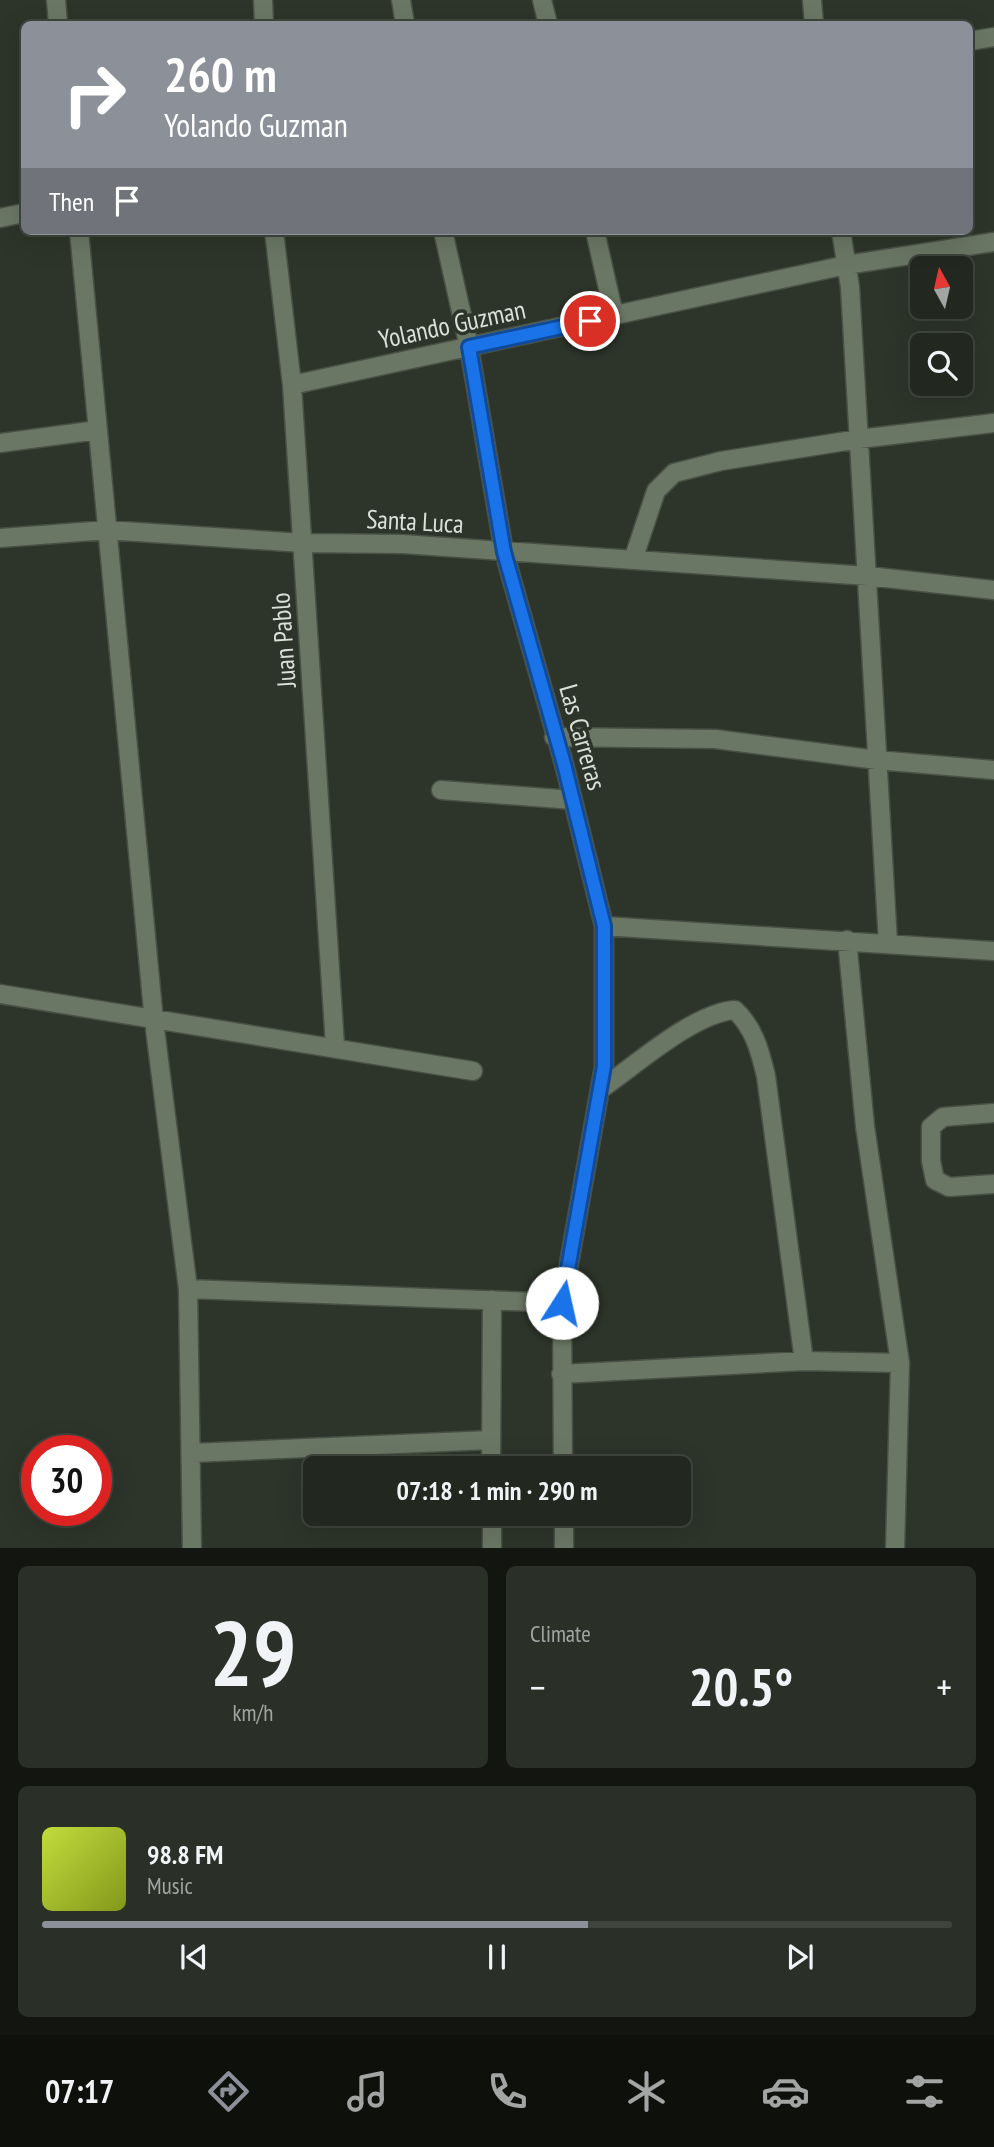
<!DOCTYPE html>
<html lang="en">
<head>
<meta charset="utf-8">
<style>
  body { margin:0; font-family:"PT Sans Narrow",sans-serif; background:#2a2f28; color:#f1f3f6; height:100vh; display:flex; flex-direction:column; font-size:26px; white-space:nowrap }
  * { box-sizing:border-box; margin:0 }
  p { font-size:23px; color:#a2a5a4 }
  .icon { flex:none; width:38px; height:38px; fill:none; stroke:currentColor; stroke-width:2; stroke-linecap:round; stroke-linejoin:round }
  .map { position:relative; height:1548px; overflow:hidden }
  .drawer { display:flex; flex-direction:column; gap:18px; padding:18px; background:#131511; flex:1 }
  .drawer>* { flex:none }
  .banner { position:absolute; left:21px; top:21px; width:952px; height:214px; border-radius:10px; box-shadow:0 7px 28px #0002,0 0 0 2px #3f443d; background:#8c9099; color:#fff; overflow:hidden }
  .needle { width:46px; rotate:352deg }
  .controls { position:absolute; left:910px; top:256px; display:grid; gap:14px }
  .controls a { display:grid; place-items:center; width:63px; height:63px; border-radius:10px; background:#22271f; box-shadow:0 7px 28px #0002,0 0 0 2px #3f443d; font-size:35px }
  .speed { position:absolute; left:21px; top:1435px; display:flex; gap:14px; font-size:35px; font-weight:700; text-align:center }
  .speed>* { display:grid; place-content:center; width:91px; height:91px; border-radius:50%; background:#22271f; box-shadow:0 7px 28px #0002,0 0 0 2px #3f443d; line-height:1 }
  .speed .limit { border:10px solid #d22; background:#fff; color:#111 }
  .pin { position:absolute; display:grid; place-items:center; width:60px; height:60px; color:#fff; margin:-30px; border:4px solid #fff; border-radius:50%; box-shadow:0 2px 7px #0007 }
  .me { position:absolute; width:77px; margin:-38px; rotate:10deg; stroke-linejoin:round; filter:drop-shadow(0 0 5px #0008) }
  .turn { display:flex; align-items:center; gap:24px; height:147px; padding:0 28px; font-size:32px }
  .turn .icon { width:91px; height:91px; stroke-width:2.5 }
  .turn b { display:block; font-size:49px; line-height:60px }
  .then { display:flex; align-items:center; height:66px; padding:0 28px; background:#0003; gap:14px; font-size:26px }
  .big { font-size:52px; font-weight:600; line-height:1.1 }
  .drawer .tile { flex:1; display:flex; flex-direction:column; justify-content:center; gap:10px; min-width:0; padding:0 24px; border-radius:10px; background:#2a2f28 }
  .drawer .dial { align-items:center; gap:0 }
  .dial b { font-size:91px; line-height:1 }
  .song { display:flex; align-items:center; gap:21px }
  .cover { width:84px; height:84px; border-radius:10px; background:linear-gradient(135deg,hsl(70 70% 55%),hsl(70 70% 35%)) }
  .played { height:7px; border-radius:4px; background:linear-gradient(90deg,#8c9099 60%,#3f443d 60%) }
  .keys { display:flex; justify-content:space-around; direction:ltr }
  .heat { display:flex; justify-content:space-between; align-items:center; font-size:38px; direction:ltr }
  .drawer .tiles { flex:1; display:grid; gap:18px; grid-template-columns:1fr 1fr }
  .tile:last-child { grid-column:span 2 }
  .trip { position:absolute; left:303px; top:1456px; width:388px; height:70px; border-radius:10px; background:#22271f; box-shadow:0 7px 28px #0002,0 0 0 2px #3f443d; font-weight:600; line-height:70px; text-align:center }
  .tabs { display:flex; height:112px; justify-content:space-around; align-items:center; background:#0e100c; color:#a2a5a4 }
  .tabs .icon { width:49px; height:49px }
  .tabs .on { color:#8c9099 }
  .tabs b { font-size:32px; color:#f1f3f6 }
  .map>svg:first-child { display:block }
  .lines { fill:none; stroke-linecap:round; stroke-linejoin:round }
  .minor-casing { stroke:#495045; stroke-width:21 }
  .minor { stroke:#6b7765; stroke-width:18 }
  .route-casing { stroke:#114b97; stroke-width:18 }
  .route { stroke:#1a73e8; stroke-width:12 }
  .labels { text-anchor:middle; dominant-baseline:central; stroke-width:7; stroke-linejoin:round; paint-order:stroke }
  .street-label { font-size:26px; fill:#dbe0d9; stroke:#2d3429 }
</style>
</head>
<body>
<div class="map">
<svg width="994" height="1549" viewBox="0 0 994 1549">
  <rect width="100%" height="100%" fill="#2d3429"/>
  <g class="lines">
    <defs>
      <path id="minor" d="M56,0l2,24
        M263,0l1,24
        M401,0l4,24
        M542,0l6,24
        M812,0l2,24
        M970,41l24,-4
        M0,218l24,-5
        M79,231l75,790 34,268 4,260
        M274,231l18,154 43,661
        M443,231l26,116 35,205 60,212 40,162v140l-42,237 1,165
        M595,231l19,84
        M841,231l9,56 38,656
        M292,385l554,-120 148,-23
        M0,443l98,-13
        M0,538l107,-8 196,13 99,1 466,32 126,14
        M633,560l23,-69 18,-18 47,-12 138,-22 135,-16
        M554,737l161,2 162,21 117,10
        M441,790l132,10
        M604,926l390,25
        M847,940l18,186 35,237 -5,186
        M0,994l473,77
        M601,1089c35,-24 92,-76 134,-79 19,18 25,41 31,66l38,285
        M994,1113l-51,4 -12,10v34l4,19 14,7 45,-3
        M188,1289l374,14
        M561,1374l243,-13 96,2
        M192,1453l299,-13
        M491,1468l1,-168
        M492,1514v35
        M564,1514v35"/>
    </defs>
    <use href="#minor" class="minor-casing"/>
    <use href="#minor" class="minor"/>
  </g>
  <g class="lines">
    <defs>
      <path id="route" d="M562,1303l42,-237v-140l-40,-162 -60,-212 -35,-205 121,-26"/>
    </defs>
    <use href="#route" class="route-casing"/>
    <use href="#route" class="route"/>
  </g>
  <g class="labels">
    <g class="street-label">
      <text transform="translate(452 324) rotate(-12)">Yolando Guzman</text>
      <text transform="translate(415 521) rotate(3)">Santa Luca</text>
      <text transform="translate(283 640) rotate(-94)">Juan Pablo</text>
      <text transform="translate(583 737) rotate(74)">Las Carreras</text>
    </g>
  </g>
</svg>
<div class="controls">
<a><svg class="needle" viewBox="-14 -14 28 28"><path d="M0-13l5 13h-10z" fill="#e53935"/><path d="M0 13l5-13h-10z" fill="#a2a5a4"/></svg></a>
<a><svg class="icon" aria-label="search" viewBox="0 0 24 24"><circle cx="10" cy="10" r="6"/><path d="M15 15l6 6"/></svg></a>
</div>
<div class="speed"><div class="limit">30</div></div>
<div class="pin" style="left:590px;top:321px;background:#d93025"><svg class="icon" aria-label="arrive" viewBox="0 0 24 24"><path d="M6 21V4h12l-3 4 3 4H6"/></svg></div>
<svg class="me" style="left:562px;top:1303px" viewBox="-20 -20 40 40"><circle r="19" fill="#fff"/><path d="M0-13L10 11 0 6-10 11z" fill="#1a73e8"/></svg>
<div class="trip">07:18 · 1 min · 290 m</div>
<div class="banner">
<div class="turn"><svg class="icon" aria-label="right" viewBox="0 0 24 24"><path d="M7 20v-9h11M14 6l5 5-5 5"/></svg><div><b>260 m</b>Yolando Guzman</div></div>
<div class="then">Then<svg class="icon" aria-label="arrive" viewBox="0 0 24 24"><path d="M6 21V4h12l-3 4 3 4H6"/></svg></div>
</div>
</div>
<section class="drawer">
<div class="tiles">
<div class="tile dial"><b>29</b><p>km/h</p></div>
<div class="tile"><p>Climate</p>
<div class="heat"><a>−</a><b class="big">20.5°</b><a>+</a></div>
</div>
<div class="tile">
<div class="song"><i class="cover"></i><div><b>98.8 FM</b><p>Music</p></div></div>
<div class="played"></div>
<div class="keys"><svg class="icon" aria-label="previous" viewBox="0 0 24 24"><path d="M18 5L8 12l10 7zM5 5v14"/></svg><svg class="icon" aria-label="pause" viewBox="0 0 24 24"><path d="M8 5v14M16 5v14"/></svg><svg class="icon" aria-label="next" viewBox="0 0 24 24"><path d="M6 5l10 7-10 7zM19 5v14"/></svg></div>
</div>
</div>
</section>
<nav class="tabs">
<b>07:17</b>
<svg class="icon on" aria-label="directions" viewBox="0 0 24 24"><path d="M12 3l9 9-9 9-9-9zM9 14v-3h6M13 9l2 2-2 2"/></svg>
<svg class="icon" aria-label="music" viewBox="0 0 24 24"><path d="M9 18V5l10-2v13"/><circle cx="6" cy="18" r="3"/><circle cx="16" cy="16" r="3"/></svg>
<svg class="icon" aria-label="phone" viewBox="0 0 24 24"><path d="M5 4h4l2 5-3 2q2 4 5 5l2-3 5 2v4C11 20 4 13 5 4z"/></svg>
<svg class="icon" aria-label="climate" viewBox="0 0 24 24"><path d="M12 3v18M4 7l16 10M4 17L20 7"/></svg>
<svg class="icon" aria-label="car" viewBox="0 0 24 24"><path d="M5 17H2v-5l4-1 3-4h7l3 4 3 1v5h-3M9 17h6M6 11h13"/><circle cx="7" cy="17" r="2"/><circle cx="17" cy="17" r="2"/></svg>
<svg class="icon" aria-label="filters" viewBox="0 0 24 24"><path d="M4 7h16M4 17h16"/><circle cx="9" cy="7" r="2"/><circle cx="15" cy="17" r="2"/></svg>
</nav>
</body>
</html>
